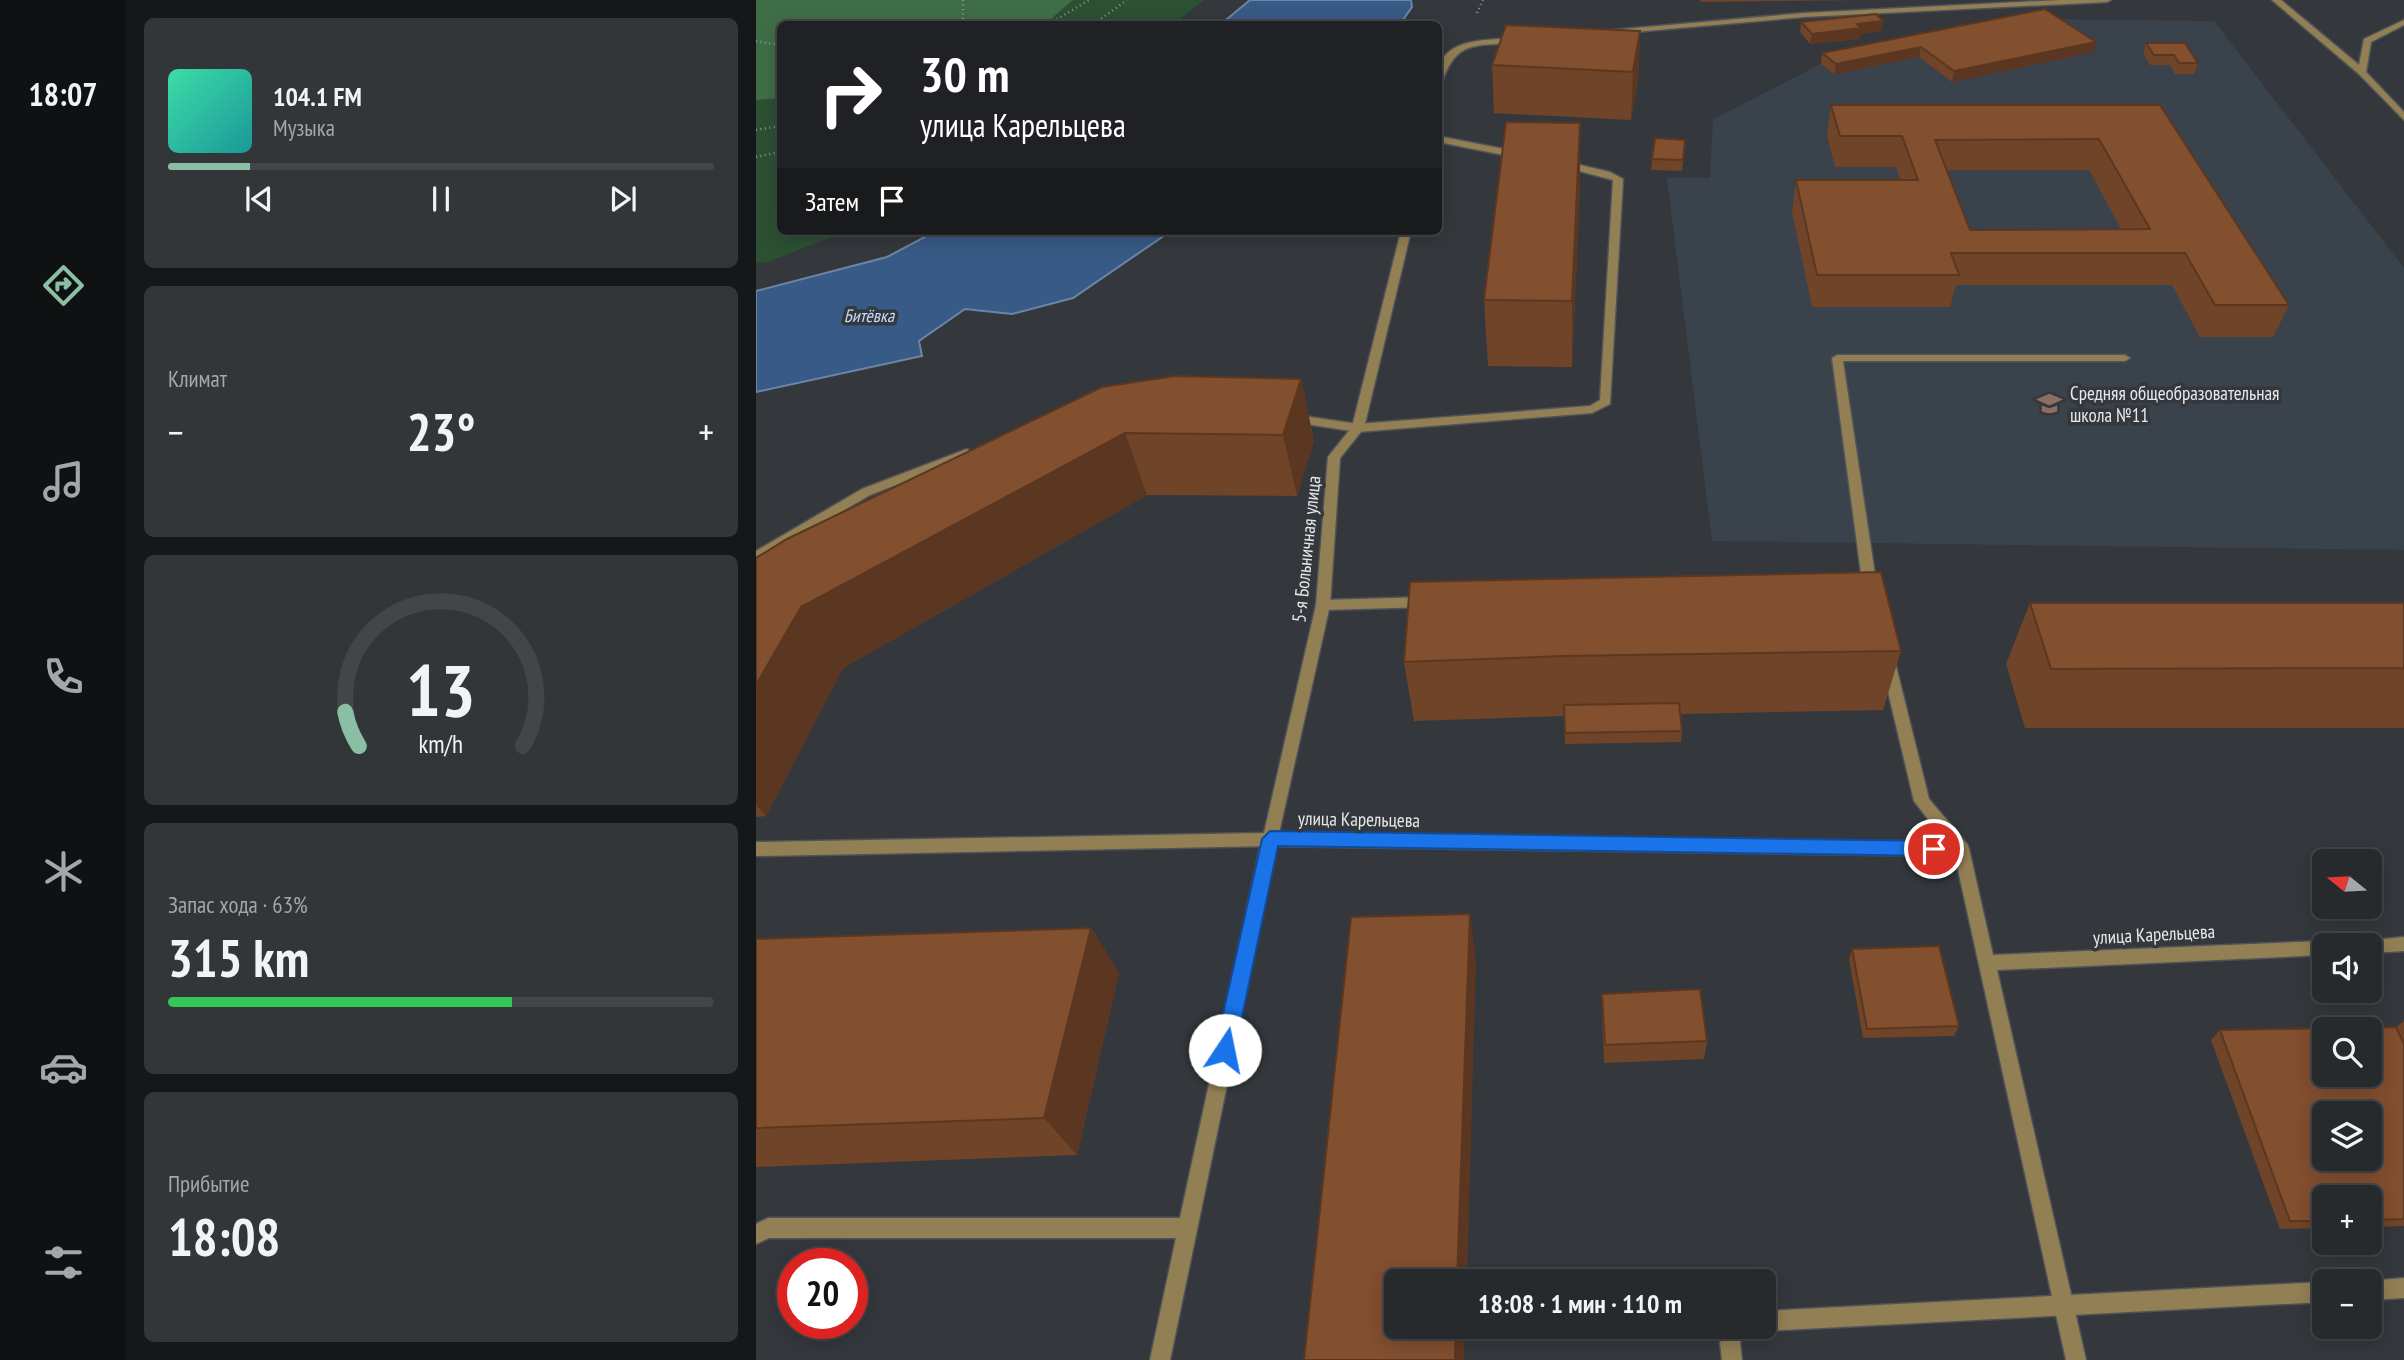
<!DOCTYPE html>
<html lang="ru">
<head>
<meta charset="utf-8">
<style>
  body { margin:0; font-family:"PT Sans Narrow",sans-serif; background:#333639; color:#f1f3f6; height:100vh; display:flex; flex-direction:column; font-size:26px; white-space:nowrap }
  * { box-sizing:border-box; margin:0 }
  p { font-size:23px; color:#a4a7aa }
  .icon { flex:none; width:38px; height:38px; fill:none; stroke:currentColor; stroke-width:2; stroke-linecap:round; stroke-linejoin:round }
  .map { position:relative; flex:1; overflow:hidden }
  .details { display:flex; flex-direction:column; gap:18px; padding:18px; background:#151719; width:630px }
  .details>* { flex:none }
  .top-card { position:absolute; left:21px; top:21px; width:665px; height:214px; border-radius:10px; box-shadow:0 4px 18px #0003,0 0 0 2px #434649; background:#202124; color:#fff; overflow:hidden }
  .needle { width:46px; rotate:288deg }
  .tools { position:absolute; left:1556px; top:849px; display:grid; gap:14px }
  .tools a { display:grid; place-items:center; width:70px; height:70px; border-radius:10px; background:#272a2d; box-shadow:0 4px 18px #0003,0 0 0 2px #434649; font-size:35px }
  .speed { position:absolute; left:21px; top:1248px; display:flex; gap:14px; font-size:35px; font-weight:700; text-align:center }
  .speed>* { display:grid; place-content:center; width:91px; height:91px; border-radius:50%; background:#272a2d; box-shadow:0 4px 18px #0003,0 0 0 2px #434649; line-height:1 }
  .speed .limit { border:10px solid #d22; background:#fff; color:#111 }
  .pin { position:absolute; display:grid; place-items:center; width:60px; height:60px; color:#fff; margin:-30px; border:4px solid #fff; border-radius:50%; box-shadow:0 2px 7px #0007 }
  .me { position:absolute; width:77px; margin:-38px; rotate:11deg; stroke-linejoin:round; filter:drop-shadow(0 0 5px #0008) }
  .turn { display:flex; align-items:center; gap:24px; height:147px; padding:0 28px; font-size:32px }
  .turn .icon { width:91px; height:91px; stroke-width:2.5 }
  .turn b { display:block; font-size:49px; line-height:60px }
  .then { display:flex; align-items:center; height:66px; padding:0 28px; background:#0003; gap:14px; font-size:26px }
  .big { font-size:52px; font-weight:700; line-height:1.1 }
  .details .widget { flex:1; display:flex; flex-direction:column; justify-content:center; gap:10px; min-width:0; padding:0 24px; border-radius:10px; background:#333639 }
  .details .dial { align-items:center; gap:0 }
  .dial svg { height:182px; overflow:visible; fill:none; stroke:#434649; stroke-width:7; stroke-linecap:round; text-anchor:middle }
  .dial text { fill:#f1f3f6; stroke:none }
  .song { display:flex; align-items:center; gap:21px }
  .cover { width:84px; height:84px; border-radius:10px; background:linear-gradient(135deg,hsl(160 70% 55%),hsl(180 70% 35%)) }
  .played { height:7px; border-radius:4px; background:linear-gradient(90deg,#8abfa5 15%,#434649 15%) }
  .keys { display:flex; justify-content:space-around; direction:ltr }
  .heat { display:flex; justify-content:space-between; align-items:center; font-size:38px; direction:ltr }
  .charge { height:10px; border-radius:5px; background:linear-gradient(90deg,#34c759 63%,#434649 0) }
  .trip { position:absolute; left:628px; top:1269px; width:392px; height:70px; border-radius:10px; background:#272a2d; box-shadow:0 4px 18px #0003,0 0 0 2px #434649; font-weight:700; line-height:70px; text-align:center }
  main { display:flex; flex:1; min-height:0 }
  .tab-bar { display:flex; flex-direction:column; width:126px; justify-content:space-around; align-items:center; background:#101112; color:#a4a7aa }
  .tab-bar .icon { width:49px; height:49px }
  .tab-bar .selected { color:#8abfa5 }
  .tab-bar b { font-size:32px; color:#f1f3f6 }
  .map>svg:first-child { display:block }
  .built { fill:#3a424b }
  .green { fill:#2c5032 }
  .forest { fill:#3f6e46 }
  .water { fill:#385a86; stroke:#6c85a4; stroke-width:2 }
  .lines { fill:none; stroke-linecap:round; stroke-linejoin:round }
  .lane-casing { stroke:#505458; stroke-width:3 }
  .street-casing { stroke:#505458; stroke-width:3 }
  .path { stroke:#8f9396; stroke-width:2.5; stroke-dasharray:1 3.5; stroke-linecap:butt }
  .lane { fill:#937f54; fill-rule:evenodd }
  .street { fill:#937f54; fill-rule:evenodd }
  .wall { fill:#704428; fill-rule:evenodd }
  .shaded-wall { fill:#5b3721 }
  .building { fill:#824f2f; stroke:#5b3721; stroke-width:2; fill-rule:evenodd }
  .route { fill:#1a73e8; stroke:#114b97; stroke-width:2 }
  .labels { text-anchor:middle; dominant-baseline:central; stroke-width:7; stroke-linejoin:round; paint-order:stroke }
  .far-water-label { font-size:18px; font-style:italic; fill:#c5dbf7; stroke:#34383c }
  .poi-label { font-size:19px; fill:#e6e9eb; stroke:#34383c; text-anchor:start }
  .street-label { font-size:19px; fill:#e6e9eb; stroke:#34383c }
</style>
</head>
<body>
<main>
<nav class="tab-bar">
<b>18:07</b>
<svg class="icon selected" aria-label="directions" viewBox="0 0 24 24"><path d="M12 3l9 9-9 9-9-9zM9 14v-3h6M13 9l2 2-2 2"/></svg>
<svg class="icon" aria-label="music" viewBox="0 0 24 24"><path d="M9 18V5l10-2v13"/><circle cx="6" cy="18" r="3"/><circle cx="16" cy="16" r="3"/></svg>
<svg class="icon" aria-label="phone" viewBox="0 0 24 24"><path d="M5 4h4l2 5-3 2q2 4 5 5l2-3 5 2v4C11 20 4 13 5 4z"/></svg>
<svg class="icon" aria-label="climate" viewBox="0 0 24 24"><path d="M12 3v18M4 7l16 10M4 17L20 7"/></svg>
<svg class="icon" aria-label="car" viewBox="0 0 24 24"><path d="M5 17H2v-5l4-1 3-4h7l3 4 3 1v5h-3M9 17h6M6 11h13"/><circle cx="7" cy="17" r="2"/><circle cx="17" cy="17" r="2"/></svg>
<svg class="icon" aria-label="filters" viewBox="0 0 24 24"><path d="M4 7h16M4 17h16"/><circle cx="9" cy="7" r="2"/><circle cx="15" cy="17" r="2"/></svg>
</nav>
<section class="details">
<div class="widget">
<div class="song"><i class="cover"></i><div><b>104.1 FM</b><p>Музыка</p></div></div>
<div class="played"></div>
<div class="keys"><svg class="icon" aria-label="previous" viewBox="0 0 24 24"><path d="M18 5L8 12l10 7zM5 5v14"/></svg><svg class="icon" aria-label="pause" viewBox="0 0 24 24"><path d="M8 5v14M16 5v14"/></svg><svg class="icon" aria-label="next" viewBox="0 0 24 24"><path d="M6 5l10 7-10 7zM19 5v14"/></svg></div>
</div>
<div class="widget"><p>Климат</p>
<div class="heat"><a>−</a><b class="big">23°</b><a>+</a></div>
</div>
<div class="widget dial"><svg viewBox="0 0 100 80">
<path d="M14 69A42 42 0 1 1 86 69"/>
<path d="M14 69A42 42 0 0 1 8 54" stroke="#8abfa5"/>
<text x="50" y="56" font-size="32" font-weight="700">13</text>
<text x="50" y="72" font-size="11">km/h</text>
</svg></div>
<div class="widget"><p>Запас хода · 63%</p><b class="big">315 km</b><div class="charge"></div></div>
<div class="widget"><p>Прибытие</p><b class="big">18:08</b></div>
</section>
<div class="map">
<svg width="1648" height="1360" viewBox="0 0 1648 1360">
  <rect width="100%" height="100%" fill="#34383c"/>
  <path class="built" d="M1286,19l172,2 190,247v282l-692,-9 -45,-363h43l3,-59 108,-55 13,10 85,-17 33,25 140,-30z"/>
  <path class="green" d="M0,0h448l-30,24h-394v207h67l-79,31 -12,1z"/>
  <path class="forest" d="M0,0h317l-28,24h-265v74l-24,2z"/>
  <path class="water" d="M494,0h161l1,7 -12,17h-179z
    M180,231h235l-98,67 -61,16 -47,-5 -46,32 3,15 -166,36v-101l131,-34z"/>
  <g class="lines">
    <defs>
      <path id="lane" d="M1516,0h9l78,65 5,-26 40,-19v5l-33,17 -5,30 38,40v8l-45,-46z
        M682,136l81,16 5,3 -5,3 -81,-16z
        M807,161l47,11 13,7 -13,225 -18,9 -234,19 -72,-11 -2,-3 6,-4 68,10 232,-18 10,-6 13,-220 -53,-14v-4z
        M1081,355h288l5,3 -5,3h-282l34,227 -7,5 -7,-5 -31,-230z
        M211,449l6,4 -2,3 -101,39 -114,67v-11l106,-62z
        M672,597l7,5 -7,5 -105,3 -7,-5 7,-5z
        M1132,657l7,5 34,137 38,45 2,5 -2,5 -6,2 -6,-2 -41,-53 -33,-139z
        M514,832l5,2 3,5 -108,521h-20l26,-122h-407l-13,6v-20l12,-6h412l82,-379 3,-5z
        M1648,1278v20l-34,2 -2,-19z
        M1568,1282v20l-560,29 -8,-5h8v-15z
        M971,1326h20l-7,17 2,17h-20l-2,-17z"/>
      <path id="street" d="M1305,0h50l-4,2 -303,15 -192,17 -4,-2 4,-2 192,-17z
        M763,38h3v4c-40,6 -65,-7 -80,41l-4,2c0,-5 -1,-12 1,-17 8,-32 55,-28 80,-30z
        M645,231h10l-47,197 -24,30 -10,147 -51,228 682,9 6,2 2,5 24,106 331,-14 6,2 1,2h-7v10l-327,15 89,390h-20l-111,-504 -685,-10 -514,10v-14l508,-9 52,-228 12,-148 24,-30z
        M1648,937v14l-34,2v-8h-8l2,-4z"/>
    </defs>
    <use href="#lane" class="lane-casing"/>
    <use href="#street" class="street-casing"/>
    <path class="path" d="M207,0v24
      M721,13l6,-13
      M293,24l40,-24
      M338,24l33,-24
      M0,41l24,4
      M0,130l24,-4
      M0,157l24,-5"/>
    <use href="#lane" class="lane"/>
    <use href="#street" class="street"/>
  </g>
  <path class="wall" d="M944,0h161l-160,2z
    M1289,9l48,43 -141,30 -33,-25 -85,17 -13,-10 1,-11z
    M1127,21l-2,10 -21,3 -1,5 -49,5 -10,-12 1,-10z
    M884,31l-2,48 -7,41 -137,-7 -2,-48z
    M1390,43l52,20 -4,11h-19l-5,-9h-20l-7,-12z
    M1075,105h329l129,200 -16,32h-73l-28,-52h-216l-6,22h-138l-20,-95 4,-32h104l-4,-13h-61l-8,-32zM1191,170h142l32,59 -151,1z
    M929,140l-3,31 -31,-1 1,-11z
    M824,186l-8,181 -84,-1 -4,-66z
    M419,376l126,3 13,62 -17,55 -150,-1 -304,173 -77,148 -10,1v-259z
    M654,582l491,69 -18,59 -203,4 2,17 -1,11 -116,2 -1,-28 -150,5 -10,-59z
    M1274,603h374v125h-379l-19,-64z
    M335,928l28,45 -42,182 -321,12v-228z
    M1096,949l107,77 -5,10 -91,2 -14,-79z
    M846,994l105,47 -3,18 -100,4 -2,-51z
    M1648,1021v205l-34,1v-30h-46v31l-44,1 -69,-189 9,-10 176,-3z"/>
  <path class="shaded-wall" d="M1127,21l-2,10 -21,3 -1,5 -49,5 2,-10 45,-10z
    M884,31l-2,48 -7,41 2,-48z
    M1340,42l-3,10 -141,30 2,-11z
    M1165,47l-2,10 -85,17 2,-10z
    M824,123v63l-8,181v-66z
    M545,379l13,62 -17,55 -14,-61z
    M369,433l22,62 -304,173 -77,148 -10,-11v-120l45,-78z
    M714,914l6,46 -9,321h-10z
    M335,928l28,45 -42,182 -33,-37z
    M700,1326h9l-1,34h-9z"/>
  <path class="building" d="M1289,9l51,33 -142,29 -33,-24 -85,17 -14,-11z
    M1120,14l7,7 -26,3 4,4 -49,6 -11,-12z
    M750,25l134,6 -7,41 -141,-7z
    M1390,43h39l13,20h-19l-5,-8h-20z
    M1075,105h329l129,200h-74l-30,-52h-234l8,22h-142l-21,-95h122l-16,-44h-62zM1343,139l51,90 -180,1 -35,-90z
    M750,122l74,1 -8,178 -88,-1z
    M899,138l30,2 -2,20 -31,-1z
    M419,376l126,3 -18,56 -158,-2 -324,174 -45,78v-127l31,-19 315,-152z
    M1125,572l20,79 -337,5 -160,6 6,-80z
    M1274,603h374v65l-353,1z
    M923,703l3,28 -117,2 -1,-28z
    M714,914l-13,367h-61v45h60l-1,34h-151l47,-443z
    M335,928l-47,190 -288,10v-189z
    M1183,946l20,80 -92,3 -15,-80z
    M944,989l7,52 -102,4 -3,-51z
    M1640,1027l8,17v175l-34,1v-23h-46v24h-34l-70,-191zM1568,1029h46v45h-46zM1568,1113h46v45h-46z"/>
  <path class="route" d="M514,831l664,10 8,8 -8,7 -656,-10 -43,204 -3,7 -7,2 -7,-2 -3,-7 47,-211z"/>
  <defs>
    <symbol id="school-bare" viewBox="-9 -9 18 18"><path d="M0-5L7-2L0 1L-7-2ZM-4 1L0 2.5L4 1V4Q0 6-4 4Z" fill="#8d6e63" stroke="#34383c" stroke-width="2.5" paint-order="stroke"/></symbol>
  </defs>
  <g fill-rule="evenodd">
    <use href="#school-bare" x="1276" y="386" width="35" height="35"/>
  </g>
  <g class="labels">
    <g class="far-water-label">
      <text x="113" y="315">Битёвка</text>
    </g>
    <g class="poi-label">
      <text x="1314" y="393">Средняя общеобразовательная<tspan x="1314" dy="22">школа №11</tspan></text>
    </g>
    <g class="street-label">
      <text transform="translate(550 549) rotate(-84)">5-я Больничная улица</text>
      <text transform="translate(603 819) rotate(1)">улица Карельцева</text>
      <text transform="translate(1398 934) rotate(-3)">улица Карельцева</text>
    </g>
  </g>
</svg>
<div class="tools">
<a><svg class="needle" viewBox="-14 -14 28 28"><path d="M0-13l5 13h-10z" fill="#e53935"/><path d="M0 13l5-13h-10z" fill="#a4a7aa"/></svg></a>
<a><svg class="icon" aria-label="sound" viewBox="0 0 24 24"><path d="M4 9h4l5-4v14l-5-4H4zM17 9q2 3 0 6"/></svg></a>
<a><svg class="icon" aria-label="search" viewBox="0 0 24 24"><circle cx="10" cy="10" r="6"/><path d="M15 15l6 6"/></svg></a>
<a><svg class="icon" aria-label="layers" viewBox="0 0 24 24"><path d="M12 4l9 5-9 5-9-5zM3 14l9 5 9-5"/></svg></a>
<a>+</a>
<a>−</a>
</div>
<div class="speed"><div class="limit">20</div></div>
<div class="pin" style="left:1178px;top:849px;background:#d93025"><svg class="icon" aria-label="arrive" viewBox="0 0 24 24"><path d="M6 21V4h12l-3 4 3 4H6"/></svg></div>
<svg class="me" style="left:469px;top:1050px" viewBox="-20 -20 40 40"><circle r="19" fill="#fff"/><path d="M0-13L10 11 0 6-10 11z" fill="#1a73e8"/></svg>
<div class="trip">18:08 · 1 мин · 110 m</div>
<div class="top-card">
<div class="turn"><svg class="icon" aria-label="right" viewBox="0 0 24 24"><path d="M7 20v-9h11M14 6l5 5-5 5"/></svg><div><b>30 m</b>улица Карельцева</div></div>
<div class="then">Затем<svg class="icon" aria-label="arrive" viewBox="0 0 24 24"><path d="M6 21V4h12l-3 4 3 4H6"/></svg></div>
</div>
</div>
</main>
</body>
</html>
